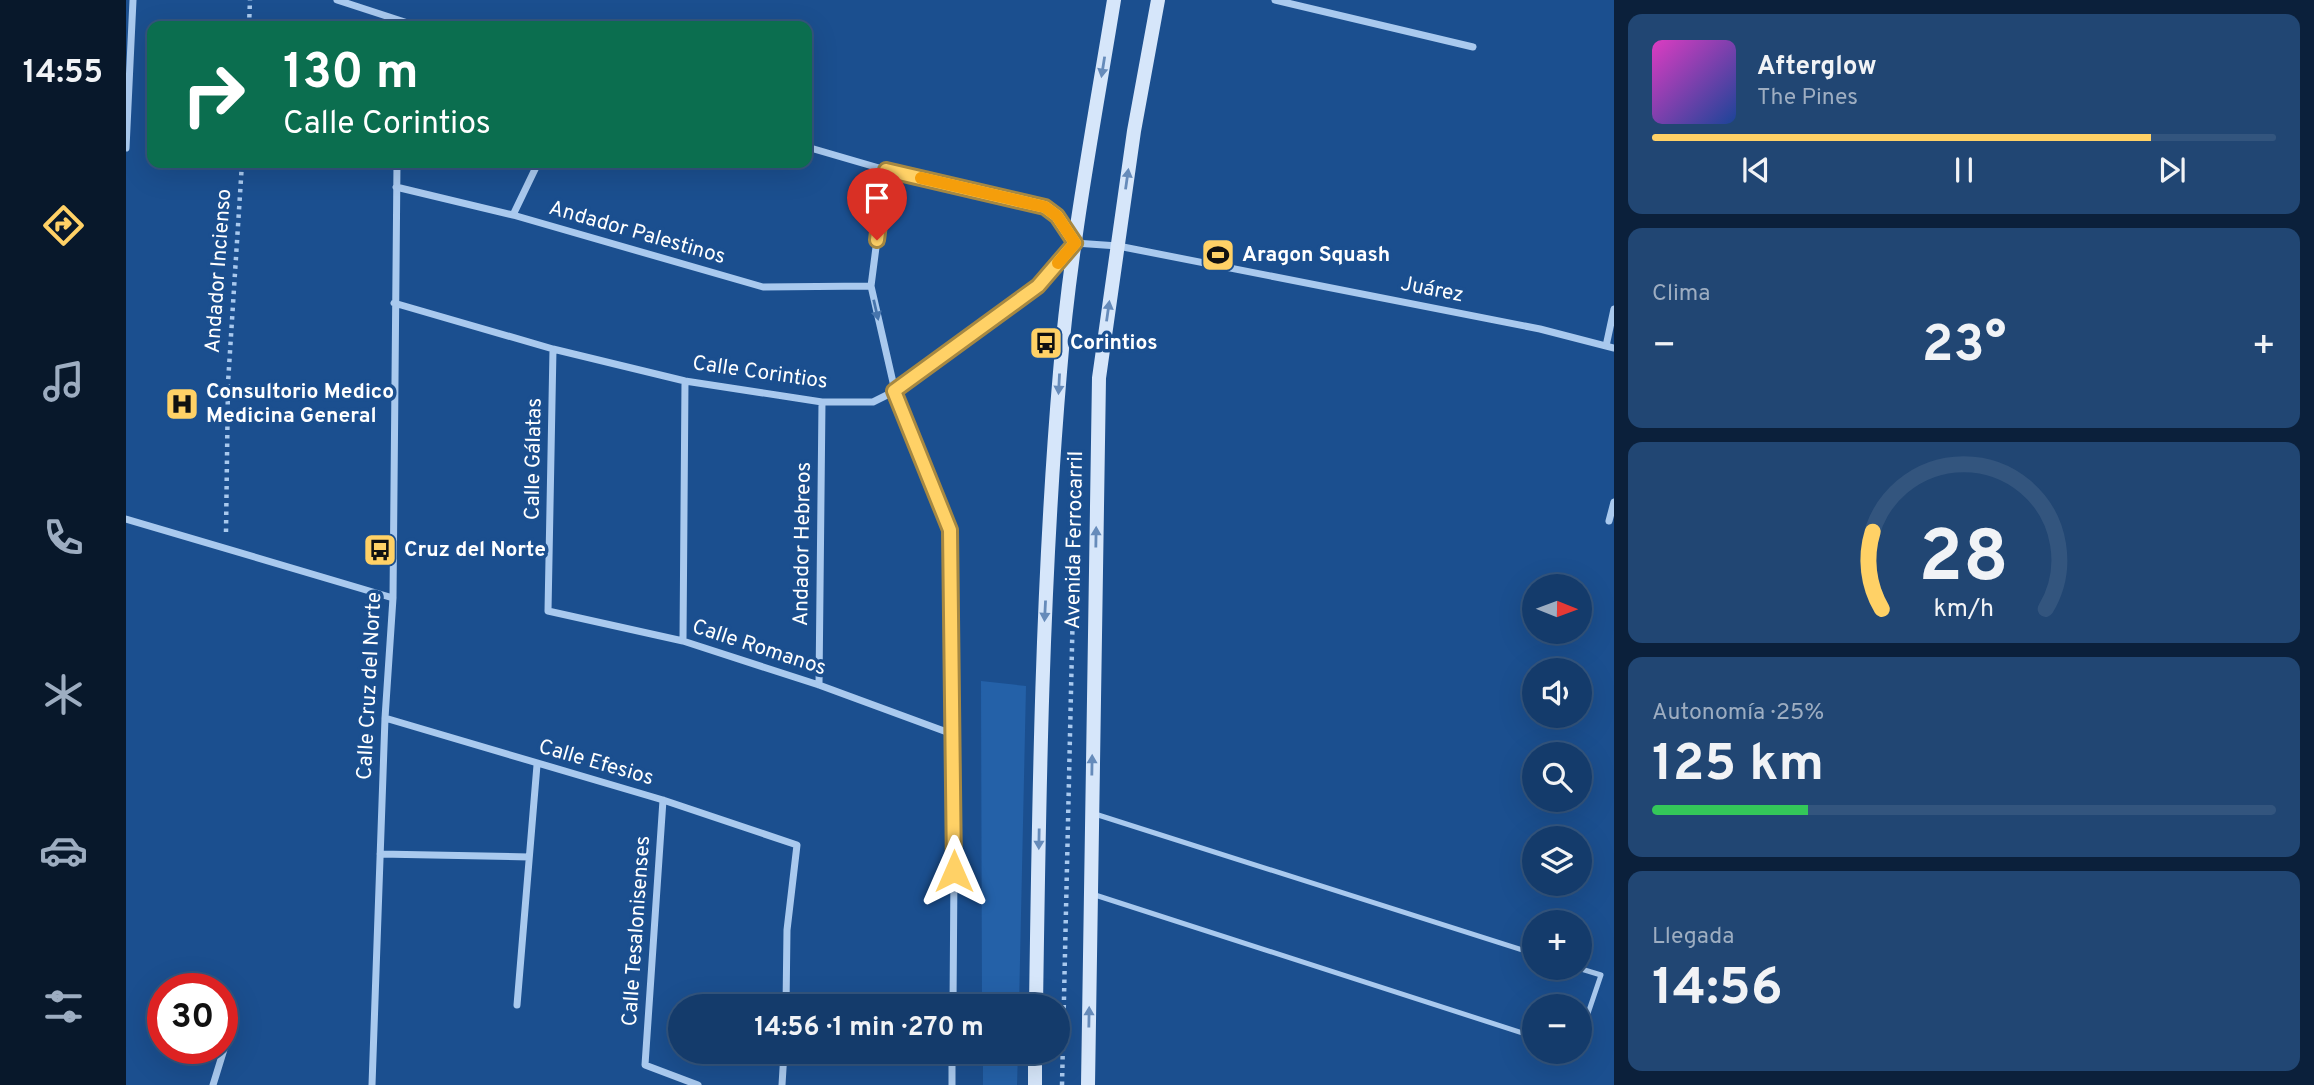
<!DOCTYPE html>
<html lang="es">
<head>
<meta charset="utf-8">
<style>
  body { margin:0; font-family:Overpass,sans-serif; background:#214673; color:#f1f3f6; height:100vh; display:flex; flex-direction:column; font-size:26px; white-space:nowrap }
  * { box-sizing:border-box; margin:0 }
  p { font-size:23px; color:#9dadc1 }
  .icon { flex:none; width:38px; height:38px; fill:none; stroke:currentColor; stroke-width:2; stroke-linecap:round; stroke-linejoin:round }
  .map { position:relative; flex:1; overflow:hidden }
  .sheet { display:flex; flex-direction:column; gap:14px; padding:14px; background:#0b203b; width:700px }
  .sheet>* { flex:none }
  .top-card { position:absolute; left:21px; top:21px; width:665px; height:147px; border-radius:14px; box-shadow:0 7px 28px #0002,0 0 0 2px #33557e; background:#0b6e4f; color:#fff; overflow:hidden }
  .needle { width:46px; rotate:91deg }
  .controls { position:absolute; left:1396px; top:574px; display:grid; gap:14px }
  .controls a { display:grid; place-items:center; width:70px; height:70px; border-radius:50%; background:#143b6b; box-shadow:0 7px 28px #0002,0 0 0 2px #33557e; font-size:35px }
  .speed { position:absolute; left:21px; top:973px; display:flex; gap:14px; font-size:35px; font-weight:700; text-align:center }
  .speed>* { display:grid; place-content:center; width:91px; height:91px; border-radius:50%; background:#143b6b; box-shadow:0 7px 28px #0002,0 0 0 2px #33557e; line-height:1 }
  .speed .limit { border:10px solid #d22; background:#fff; color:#111 }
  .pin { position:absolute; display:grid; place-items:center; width:60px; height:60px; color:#fff; margin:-72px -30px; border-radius:50% 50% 50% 0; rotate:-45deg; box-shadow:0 0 7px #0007 }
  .pin .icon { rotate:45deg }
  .me { position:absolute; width:77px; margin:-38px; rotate:0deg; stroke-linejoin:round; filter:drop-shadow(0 0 5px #0008) }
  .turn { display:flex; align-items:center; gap:24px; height:147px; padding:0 21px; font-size:32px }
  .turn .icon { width:91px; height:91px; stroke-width:2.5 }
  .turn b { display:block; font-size:49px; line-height:60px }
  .big { font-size:52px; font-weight:700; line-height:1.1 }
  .sheet .tile { flex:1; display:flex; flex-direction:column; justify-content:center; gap:10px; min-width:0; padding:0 24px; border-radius:14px; background:#214673 }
  .sheet .dial { align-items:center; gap:0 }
  .dial svg { height:182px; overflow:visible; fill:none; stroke:#33557e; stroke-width:7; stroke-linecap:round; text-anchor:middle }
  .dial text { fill:#f1f3f6; stroke:none }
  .song { display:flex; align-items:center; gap:21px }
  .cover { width:84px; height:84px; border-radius:10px; background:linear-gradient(135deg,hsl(310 70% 55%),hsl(220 70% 35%)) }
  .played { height:7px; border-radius:4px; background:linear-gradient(90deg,#ffd166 80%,#33557e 80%) }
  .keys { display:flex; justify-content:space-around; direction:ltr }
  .heat { display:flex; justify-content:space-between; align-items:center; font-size:38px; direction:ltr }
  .charge { height:10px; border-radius:5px; background:linear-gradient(90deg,#34c759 25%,#33557e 0) }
  .trip { position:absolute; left:542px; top:994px; width:402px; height:70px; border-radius:35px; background:#143b6b; box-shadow:0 7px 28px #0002,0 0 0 2px #33557e; font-weight:700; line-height:70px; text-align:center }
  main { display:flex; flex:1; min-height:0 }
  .tab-bar { display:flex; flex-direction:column; width:126px; justify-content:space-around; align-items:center; background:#08182b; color:#9dadc1 }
  .tab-bar .icon { width:49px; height:49px }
  .tab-bar .current { color:#ffd166 }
  .tab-bar b { font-size:32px; color:#f1f3f6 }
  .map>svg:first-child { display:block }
  .green { fill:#2461a8 }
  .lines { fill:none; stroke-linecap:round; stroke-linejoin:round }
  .path { stroke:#a9c9ee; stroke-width:4.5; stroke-dasharray:3.5 5; stroke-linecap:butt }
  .service { stroke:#a9c9ee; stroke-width:5 }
  .minor { stroke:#a9c9ee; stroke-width:7 }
  .secondary { stroke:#d6e6fa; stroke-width:14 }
  .oneway { fill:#668bba }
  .oneway2 { fill:#4674ac }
  .route-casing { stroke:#a68842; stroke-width:18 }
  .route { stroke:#ffd166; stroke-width:12 }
  .slow { stroke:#f59e0b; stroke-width:12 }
  .labels { text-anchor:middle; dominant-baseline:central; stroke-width:7; stroke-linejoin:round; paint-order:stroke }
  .street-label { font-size:21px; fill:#fff; stroke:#1b4f8f }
  .poi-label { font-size:21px; font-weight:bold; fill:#fff; stroke:#1b4f8f; text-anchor:start }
</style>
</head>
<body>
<main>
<nav class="tab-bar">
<b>14:55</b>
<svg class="icon current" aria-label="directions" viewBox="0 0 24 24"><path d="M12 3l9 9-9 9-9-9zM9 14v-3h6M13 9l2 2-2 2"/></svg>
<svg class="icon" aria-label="music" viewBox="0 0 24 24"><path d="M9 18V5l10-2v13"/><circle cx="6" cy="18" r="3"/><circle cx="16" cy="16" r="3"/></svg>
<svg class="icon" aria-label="phone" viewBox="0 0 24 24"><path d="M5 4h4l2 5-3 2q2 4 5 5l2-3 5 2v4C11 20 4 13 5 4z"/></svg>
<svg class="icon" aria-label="climate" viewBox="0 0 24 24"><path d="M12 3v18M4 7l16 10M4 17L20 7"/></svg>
<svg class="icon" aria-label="car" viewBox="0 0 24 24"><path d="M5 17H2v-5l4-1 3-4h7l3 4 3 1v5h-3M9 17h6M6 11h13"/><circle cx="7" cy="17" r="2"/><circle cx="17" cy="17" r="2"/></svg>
<svg class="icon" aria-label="filters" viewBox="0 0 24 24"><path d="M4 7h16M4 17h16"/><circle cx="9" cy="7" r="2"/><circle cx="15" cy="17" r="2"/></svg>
</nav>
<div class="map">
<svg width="1488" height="1085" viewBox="0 0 1488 1085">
  <rect width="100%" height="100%" fill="#1b4f8f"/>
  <path class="green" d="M855,681l45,5 -7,320h-37z
    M857,1052h35l-1,33h-34z"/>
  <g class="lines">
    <path class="path" d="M123,26l1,-26
      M100,532l2,-149 14,-220
      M936,1085l13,-569"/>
    <path class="service" d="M969,814l440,140
      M966,894l443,143
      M1452,968l23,7 -21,62"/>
    <path class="minor" d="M211,0l80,26
      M1149,0l198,47
      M681,147l79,23 159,37 12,9 16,24
      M0,148l7,-148
      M760,170l-15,116 24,105 55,139 5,205 -2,271
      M270,187l117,28 250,72 108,-1
      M387,215l25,-52
      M949,243l43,3 422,83 74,19
      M268,303l159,46 132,32 137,21h51l22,-11 143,-105 34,-40
      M1480,346l8,-37
      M427,349l-5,262 135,30 136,44 136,50
      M0,519l267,79
      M1483,521l5,-19
      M557,641l2,-260
      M693,685l3,-283
      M259,718l278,82 134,45 -10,85 -1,76
      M537,800l-18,265 53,20
      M254,854l149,3
      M391,1005l20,-240
      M87,1085l21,-68
      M246,1085l13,-367 8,-120 4,-435
      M656,1085l2,-33
      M826,1085v-33"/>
    <path class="secondary" d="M910,1006c3,-211 6,-423 24,-634 10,-125 34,-249 54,-372
      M909,1085v-33
      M962,1085l11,-707 35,-247 24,-131"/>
  </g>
  <defs><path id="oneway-solid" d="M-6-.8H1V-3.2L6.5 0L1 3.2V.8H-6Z" transform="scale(1.75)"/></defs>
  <g class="oneway">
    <use href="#oneway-solid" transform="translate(977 67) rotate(99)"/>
    <use href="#oneway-solid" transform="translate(1001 179) rotate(-82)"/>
    <use href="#oneway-solid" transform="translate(982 311) rotate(-82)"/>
    <use href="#oneway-solid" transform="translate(933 384) rotate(93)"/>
    <use href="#oneway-solid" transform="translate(970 537) rotate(-89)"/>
    <use href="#oneway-solid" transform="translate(919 611) rotate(93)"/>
    <use href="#oneway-solid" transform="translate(966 765) rotate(-89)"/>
    <use href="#oneway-solid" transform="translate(913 839) rotate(91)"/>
    <use href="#oneway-solid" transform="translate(963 1017) rotate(-89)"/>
  </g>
  <use class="oneway2" href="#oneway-solid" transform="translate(750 310) rotate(77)"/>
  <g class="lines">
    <defs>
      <path id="route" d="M751,240l9,-70 159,37 12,9 18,27 -37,43 -144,105 56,139 4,341"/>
    </defs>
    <use href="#route" class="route-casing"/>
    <use href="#route" class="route"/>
    <path class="slow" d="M795,178l124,29 12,9 18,27 -17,20"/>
  </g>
  <defs>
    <symbol id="stadium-square" viewBox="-11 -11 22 22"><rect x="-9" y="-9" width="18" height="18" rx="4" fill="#ffd166" stroke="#1b4f8f"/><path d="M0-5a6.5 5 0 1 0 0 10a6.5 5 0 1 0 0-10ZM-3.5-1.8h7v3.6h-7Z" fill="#111"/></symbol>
    <symbol id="bus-square" viewBox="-11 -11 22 22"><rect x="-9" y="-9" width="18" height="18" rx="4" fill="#ffd166" stroke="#1b4f8f"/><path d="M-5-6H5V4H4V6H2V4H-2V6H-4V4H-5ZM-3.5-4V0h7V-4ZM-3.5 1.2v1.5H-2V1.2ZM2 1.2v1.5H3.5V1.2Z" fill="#111"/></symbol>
    <symbol id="hospital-square" viewBox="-11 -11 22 22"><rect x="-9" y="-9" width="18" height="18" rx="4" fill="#ffd166" stroke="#1b4f8f"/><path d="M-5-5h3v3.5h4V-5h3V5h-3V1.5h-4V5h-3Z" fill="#111"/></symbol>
  </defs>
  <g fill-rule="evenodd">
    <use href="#stadium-square" x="1073" y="236" width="38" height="38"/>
    <use href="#bus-square" x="901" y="324" width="38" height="38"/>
    <use href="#hospital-square" x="37" y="385" width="38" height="38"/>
    <use href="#bus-square" x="235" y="531" width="38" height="38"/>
  </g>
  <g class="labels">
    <g class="street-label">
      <text transform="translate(511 233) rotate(16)">Andador Palestinos</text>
      <text transform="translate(93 271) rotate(-86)">Andador Incienso</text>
      <text transform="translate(1306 290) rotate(11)">Juárez</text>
      <text transform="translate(634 373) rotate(8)">Calle Corintios</text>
      <text transform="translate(408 459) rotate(-89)">Calle Gálatas</text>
      <text transform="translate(949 540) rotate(-89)">Avenida Ferrocarril</text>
      <text transform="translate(677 544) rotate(-89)">Andador Hebreos</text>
      <text transform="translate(633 648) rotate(18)">Calle Romanos</text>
      <text transform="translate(244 686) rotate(-87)">Calle Cruz del Norte</text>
      <text transform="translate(470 763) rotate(16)">Calle Efesios</text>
      <text transform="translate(511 931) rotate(-86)">Calle Tesalonisenses</text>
    </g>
    <g class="poi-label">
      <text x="1116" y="255">Aragon Squash</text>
      <text x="944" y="343">Corintios</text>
      <text x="80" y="392">Consultorio Medico<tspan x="80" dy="24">Medicina General</tspan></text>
      <text x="278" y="550">Cruz del Norte</text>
    </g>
  </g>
</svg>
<div class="controls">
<a><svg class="needle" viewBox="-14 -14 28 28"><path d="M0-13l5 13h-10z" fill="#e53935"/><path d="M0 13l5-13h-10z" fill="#9dadc1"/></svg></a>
<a><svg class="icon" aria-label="sound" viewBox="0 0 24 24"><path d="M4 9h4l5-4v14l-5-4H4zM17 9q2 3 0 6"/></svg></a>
<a><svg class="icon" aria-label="search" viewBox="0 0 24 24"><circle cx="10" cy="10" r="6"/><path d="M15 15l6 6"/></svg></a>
<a><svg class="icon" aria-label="layers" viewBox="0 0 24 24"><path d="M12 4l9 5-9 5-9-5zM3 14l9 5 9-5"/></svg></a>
<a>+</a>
<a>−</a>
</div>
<div class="speed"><div class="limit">30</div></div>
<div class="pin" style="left:751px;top:240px;background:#d93025"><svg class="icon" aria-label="arrive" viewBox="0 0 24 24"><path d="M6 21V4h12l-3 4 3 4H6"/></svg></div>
<svg class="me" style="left:828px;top:871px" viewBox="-20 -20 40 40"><path d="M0-17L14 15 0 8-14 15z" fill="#ffd166" stroke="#fff" stroke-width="4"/></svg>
<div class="trip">14:56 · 1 min · 270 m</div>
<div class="top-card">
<div class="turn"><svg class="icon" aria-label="right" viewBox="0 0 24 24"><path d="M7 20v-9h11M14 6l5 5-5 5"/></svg><div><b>130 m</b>Calle Corintios</div></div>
</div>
</div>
<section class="sheet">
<div class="tile">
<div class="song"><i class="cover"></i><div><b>Afterglow</b><p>The Pines</p></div></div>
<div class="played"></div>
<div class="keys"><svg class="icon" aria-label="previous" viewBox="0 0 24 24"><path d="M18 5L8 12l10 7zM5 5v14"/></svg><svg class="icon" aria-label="pause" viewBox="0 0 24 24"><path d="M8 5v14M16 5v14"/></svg><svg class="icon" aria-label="next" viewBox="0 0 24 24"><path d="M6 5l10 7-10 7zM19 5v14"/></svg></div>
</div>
<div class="tile"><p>Clima</p>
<div class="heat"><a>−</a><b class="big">23°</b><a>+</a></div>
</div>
<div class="tile dial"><svg viewBox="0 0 100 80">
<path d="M14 69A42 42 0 1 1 86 69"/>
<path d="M14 69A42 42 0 0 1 10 35" stroke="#ffd166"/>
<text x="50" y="56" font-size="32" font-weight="700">28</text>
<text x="50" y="72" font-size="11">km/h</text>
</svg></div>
<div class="tile"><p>Autonomía · 25%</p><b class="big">125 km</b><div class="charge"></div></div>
<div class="tile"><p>Llegada</p><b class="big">14:56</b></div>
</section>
</main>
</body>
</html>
